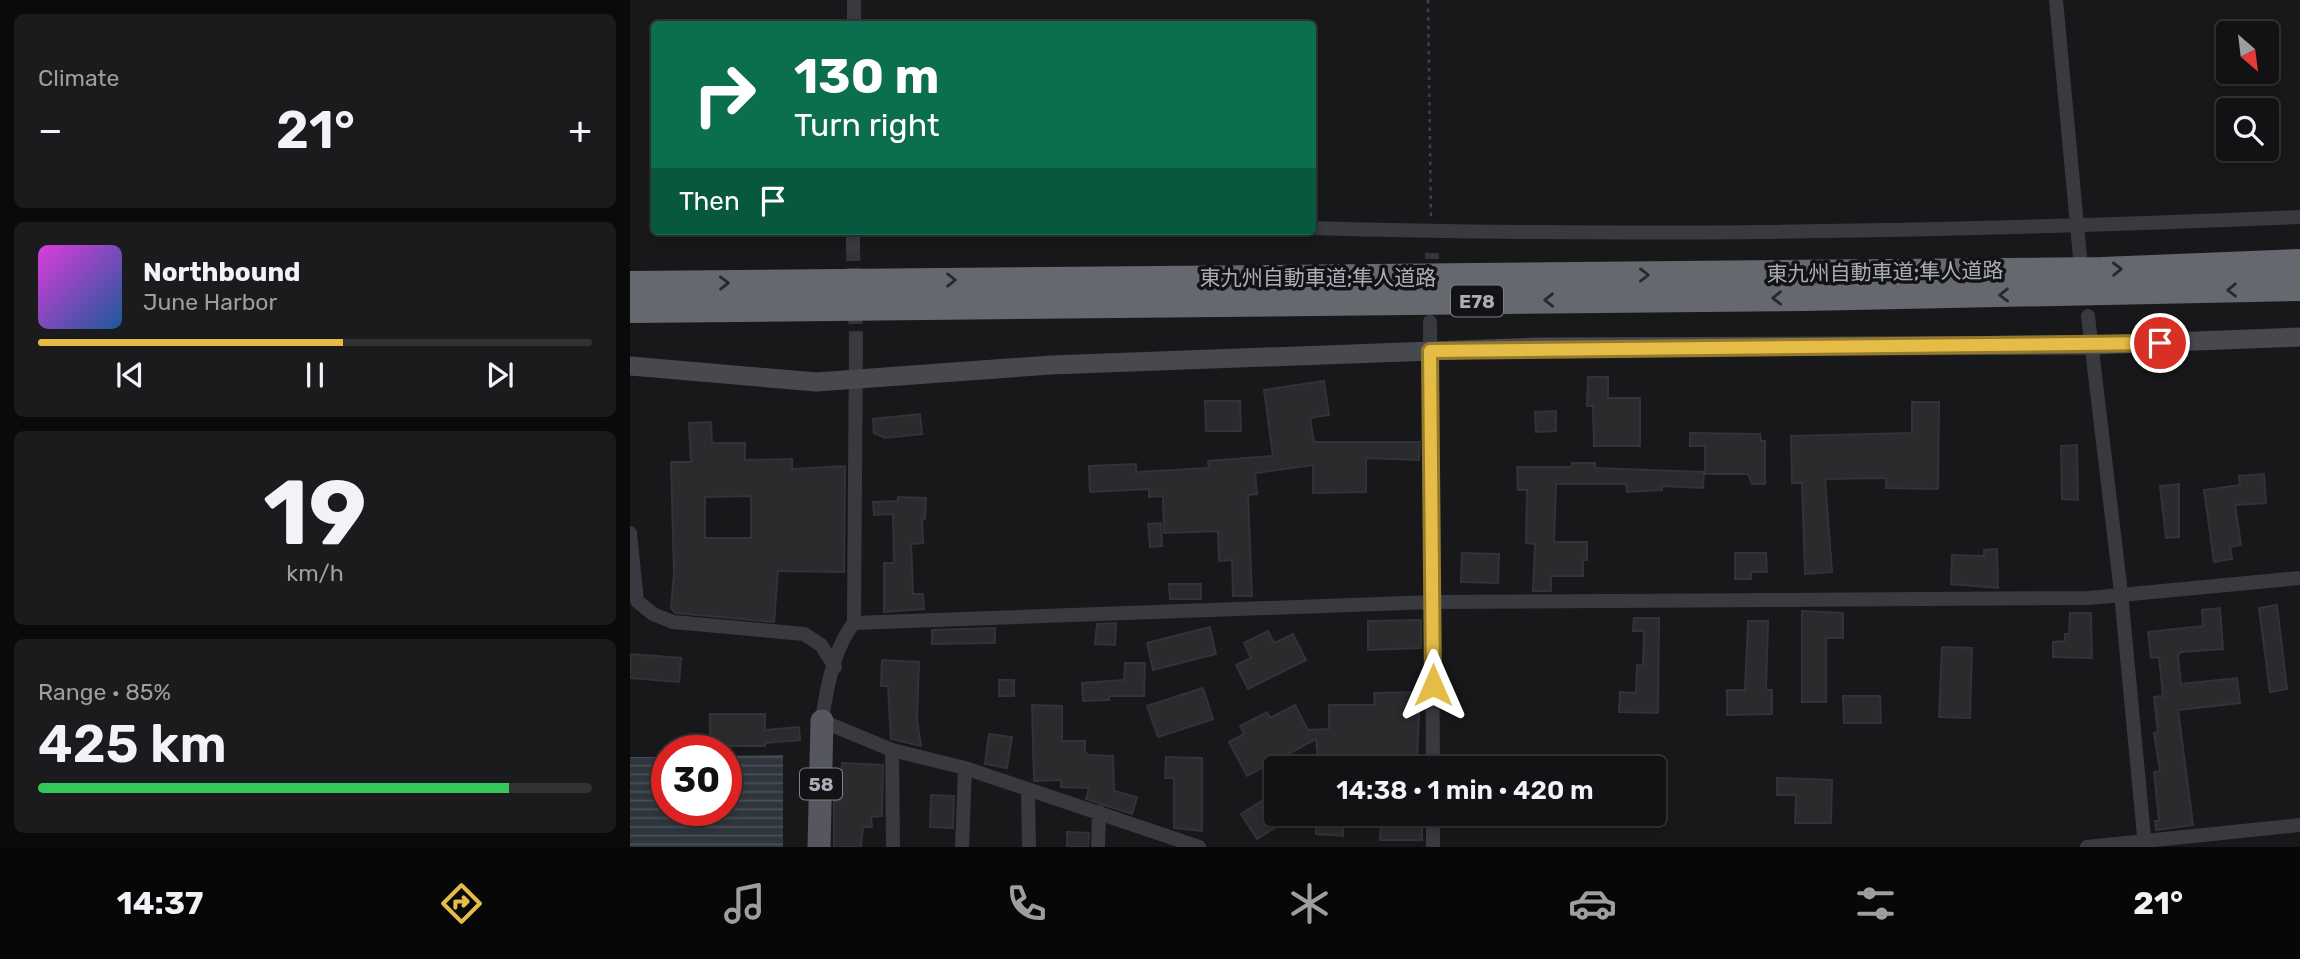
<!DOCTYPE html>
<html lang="en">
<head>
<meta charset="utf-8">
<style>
  body { margin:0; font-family:Rubik,"Noto Sans JP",sans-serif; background:#1b1b1d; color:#f1f3f6; height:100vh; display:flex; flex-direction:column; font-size:26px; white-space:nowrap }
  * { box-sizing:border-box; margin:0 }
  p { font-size:23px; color:#9c9ea0 }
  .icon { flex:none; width:38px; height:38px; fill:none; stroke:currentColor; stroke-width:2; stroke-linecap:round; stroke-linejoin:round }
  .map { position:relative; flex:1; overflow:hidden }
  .sheet { display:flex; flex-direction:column; gap:14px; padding:14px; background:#0a0a0b; width:630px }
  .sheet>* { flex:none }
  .guide { position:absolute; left:21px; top:21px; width:665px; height:214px; border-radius:7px; box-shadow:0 4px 10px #0003,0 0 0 2px #313234; background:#0b6e4f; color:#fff; overflow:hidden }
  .needle { width:46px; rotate:152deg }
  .fabs { position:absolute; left:1586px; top:21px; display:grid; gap:14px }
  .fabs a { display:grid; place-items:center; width:63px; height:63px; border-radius:7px; background:#121214; box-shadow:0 4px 10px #0003,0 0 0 2px #313234; font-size:35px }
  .speed { position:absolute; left:21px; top:735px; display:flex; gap:14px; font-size:35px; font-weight:700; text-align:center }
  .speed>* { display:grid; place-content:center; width:91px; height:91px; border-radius:50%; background:#121214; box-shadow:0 4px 10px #0003,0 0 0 2px #313234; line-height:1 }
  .speed .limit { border:10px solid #d22; background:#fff; color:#111 }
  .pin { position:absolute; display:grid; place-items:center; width:60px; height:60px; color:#fff; margin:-30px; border:4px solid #fff; border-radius:50%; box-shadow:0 2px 7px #0007 }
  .me { position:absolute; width:77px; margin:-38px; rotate:0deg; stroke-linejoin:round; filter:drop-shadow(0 0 5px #0008) }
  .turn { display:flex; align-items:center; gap:24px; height:147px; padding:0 28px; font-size:32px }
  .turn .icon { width:91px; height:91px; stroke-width:2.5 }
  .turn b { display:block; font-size:49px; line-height:60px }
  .then { display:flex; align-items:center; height:66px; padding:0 28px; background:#0003; gap:14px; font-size:26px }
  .big { font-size:52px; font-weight:600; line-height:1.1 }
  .sheet .card { flex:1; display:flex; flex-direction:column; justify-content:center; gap:10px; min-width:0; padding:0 24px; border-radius:10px; background:#1b1b1d }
  .sheet .dial { align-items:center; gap:0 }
  .dial b { font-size:91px; line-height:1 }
  .song { display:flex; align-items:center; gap:21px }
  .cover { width:84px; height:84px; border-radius:10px; background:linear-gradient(135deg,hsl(300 70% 55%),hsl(210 70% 35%)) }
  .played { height:7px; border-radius:4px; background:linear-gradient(90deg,#e5bc45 55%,#313234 55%) }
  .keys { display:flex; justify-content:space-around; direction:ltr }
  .heat { display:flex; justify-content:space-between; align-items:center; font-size:38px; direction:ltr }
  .charge { height:10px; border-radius:5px; background:linear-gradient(90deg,#34c759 85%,#313234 0) }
  .trip { position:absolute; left:634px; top:756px; width:402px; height:70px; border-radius:7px; background:#121214; box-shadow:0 4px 10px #0003,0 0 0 2px #313234; font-weight:600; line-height:70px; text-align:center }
  .tab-bar { display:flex; height:112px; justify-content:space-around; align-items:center; background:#070708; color:#9c9ea0 }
  .tab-bar .icon { width:49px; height:49px }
  .tab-bar .current { color:#e5bc45 }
  .tab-bar b { font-size:32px; color:#f1f3f6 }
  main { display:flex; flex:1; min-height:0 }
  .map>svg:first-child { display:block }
  .water { fill:url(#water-rules) }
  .building { fill:#2b2b2e; stroke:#333236; stroke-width:2; fill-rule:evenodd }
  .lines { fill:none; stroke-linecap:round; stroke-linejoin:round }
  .street-tunnel { stroke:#35363a; stroke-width:14; stroke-dasharray:14 7; stroke-linecap:butt }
  .path { stroke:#3f4146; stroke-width:2.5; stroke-dasharray:3.5 5; stroke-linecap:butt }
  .street { stroke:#393a3f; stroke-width:14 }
  .secondary { stroke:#48494f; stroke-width:19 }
  .primary { stroke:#56575e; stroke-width:23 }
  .highway { stroke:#66686f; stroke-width:26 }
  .oneway { stroke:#28282c }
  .route-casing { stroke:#957a2d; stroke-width:18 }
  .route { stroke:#e5bc45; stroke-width:12 }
  .labels { text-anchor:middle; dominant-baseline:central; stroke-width:7; stroke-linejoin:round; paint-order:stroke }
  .shield { fill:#131315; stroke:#7d8088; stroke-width:2 }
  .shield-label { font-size:19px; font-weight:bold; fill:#abaeb9 }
  .street-label { font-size:21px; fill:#abaeb9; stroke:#131315 }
</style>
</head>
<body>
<main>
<section class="sheet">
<div class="card"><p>Climate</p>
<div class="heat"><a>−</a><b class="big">21°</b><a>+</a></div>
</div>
<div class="card">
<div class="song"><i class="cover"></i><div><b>Northbound</b><p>June Harbor</p></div></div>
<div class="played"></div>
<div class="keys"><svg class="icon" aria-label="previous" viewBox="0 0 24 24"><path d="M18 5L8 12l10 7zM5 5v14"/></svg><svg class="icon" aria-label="pause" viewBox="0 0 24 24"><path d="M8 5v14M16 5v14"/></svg><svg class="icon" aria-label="next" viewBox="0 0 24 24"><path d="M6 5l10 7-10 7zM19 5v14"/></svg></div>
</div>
<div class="card dial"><b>19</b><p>km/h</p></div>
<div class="card"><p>Range · 85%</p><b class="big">425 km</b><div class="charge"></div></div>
</section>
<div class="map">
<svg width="1670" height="847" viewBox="0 0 1670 847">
  <defs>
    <pattern id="water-rules" width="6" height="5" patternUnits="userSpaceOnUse" patternTransform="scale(1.75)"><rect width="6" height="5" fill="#2f363d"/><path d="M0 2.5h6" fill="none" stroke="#4a5157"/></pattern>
  </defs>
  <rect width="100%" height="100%" fill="#18181a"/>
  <path class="water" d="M153,755v92h-153v-90h37v53h59v-54z"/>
  <path class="building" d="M958,377h20v21h32v48h-46l-1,-40h-6z
    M694,381l5,34 -19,3 4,24h106l-1,18 -53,-2v34l-53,1v-28l-58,8 2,21 -9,1 4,101h-19l-1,-36 -13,1 -1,-30 -54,2 -1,-37 -14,1v-8l-59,3 -1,-26 47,-2v8l73,-4 -1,-7 65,-5 -9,-66z
    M575,401h35l1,30h-35z
    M1282,402h27l-1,87 -52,-1v-10l-61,1 7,93 -27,2 -3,-91h-10l-1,-47 121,-3z
    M926,411v20l-20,1 -1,-20z
    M290,414l2,20 -37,4 -11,-5 -1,-14z
    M81,422l1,21h33v17l47,-1v10l53,-3 -1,106 -66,-1 -4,51 -99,-9 -4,-5 3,-35 -3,-111h20l-2,-39zM121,496v42h-46v-41z
    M1060,433l70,1 1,7h4v43h-13l-4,-10h-43v-28h-15z
    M1447,445l1,55 -16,-1 -1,-53z
    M942,463h23v5l109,4 -1,16 -41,-2v4l-35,2 -1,-8h-70l-2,58h33v18h-4v16h-32v15h-18l2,-47 -9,-1 1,-53h-9l-1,-23h55z
    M1634,474l2,29 -31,2 6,40 -11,2 2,12 -18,3 -10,-72 36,-5 -1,-9z
    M1549,484v53l-13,1 -6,-52z
    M268,497l28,1 -1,21h-3l1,24 -12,1 2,50h10l1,15 -40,3v-49h10l-1,-49 -19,1 -1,-13 25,-1z
    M531,523l1,23 -12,1 -2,-23z
    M1367,549l1,39 -47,-4 1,-29 32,1v-6z
    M832,553l37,1 -1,29 -37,-1z
    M1105,553h31l1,19h-16v7h-16z
    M539,584h32v15h-31z
    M1647,605l10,84 -17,3 -11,-84z
    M1590,608l3,41 -42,3 -3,3 3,29 56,-6 3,25 -62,7 15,115 -37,5 -1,-9h4l-5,-49 6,-1 -6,-38 4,-1 -4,-35 9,-1 -4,-39 -8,1 -3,-26 55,-6 -1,-16z
    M1172,611l41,2v25h-17v64h-24z
    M1440,613h21l1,45 -39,-1v-15l12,-1v-7h4z
    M1004,618h25l-1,95 -39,-1 1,-20 16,1 1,-28 6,1 1,-35h-11z
    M791,620v28l-53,2v-29z
    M1118,621h20l-2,69h6v24l-45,1v-25h18z
    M486,623l-1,22 -20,-1 2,-20z
    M580,627l6,27 -63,16 -6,-27z
    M365,628v15l-63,1v-14z
    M638,631l6,12 19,-9 13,26 -58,29 -12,-24 15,-7 -7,-15z
    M1312,647l30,1 -2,70 -31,-1z
    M0,654l51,4 -2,24 -49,-4z
    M252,660l37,2 -2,58 4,26 -30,-7 -3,-53h-7z
    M495,663h20l-1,33h-35v4l-26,1 -1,-18 42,-3z
    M369,680h15v16h-15z
    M573,688l10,31 -55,18 -11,-31z
    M790,692l-3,66 -70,1 -1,9h-27l-3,-29 -69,37 -18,-34 15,-8 -4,-8 27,-14 3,6 25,-13 13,25 21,-1v-24h46l-1,-12z
    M1213,696h37l1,27h-37z
    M402,705l30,1v35h23v11l4,3 24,1 1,35 23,6 -5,17 -46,-15 3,-11 -28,-1v-7l-27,1z
    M80,714h55v16l34,-3 1,13 -35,3v3h-55z
    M359,734l23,3 -5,31 -22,-4z
    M536,757l36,1v73l-28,-3v-50h-9z
    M212,763l41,2 -1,51 -11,1 1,10h-9l-2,20h-27v-46h6z
    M1147,778l55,2 -1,43h-36l1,-28h-19z
    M646,792v22h21l-40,25 -16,-25z
    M301,795l23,1 -1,32 -23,-1z
    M687,814h27l-1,22 -27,-2z
    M751,814h41v26h-42z
    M437,832l22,1 -1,14h-21z"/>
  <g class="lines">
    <path class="street-tunnel" d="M223,247l3,92
      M801,280l1,-27"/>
    <path class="path" d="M798,0l3,217"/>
    <path class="street" d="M1426,0l24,257
      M224,24v-24
      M682,228c329,10 660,3 988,-11
      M223,247v-16
      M1458,316l33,277 24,254
      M800,322l3,446
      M226,339l-2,284c-20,24 -28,67 -32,98l70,29 73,18 234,79
      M0,533l7,68 16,13 20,8 131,12 17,11 14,22
      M224,623l578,-21 657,-4 211,-20
      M262,750l1,97
      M398,791l1,56
      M803,814v33
      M332,847l3,-79
      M468,847l1,-35
      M1457,847l213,-22"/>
    <path class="secondary" d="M0,366l186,16 235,-17 489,-18 552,-2 208,-8"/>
    <path class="primary" d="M189,847l3,-126"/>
    <path class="highway" d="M0,284l1472,-14 198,-8
      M0,310l1174,-12 496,-10"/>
  </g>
  <defs><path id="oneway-chevron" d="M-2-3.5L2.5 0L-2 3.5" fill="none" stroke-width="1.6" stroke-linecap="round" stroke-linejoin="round" transform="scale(1.75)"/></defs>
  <g class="oneway">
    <use href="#oneway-chevron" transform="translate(1487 269) rotate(-2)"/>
    <use href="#oneway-chevron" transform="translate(1014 275)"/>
    <use href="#oneway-chevron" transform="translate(321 280)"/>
    <use href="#oneway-chevron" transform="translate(94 283) rotate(-1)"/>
    <use href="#oneway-chevron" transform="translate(1602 290) rotate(179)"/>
    <use href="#oneway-chevron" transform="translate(1374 295) rotate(179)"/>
    <use href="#oneway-chevron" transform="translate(1147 298) rotate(179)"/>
    <use href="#oneway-chevron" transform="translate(919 300) rotate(179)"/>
  </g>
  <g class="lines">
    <defs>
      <path id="route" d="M803,685l-3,-334 730,-8"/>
    </defs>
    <use href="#route" class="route-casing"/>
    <use href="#route" class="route"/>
  </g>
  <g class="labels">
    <g class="shield">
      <rect x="821" y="285.5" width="52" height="31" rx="5"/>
      <rect x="170" y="768.5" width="42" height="31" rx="5"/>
    </g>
    <g class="shield-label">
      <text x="847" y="301">E78</text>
      <text x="191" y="784">58</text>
    </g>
    <g class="street-label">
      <text transform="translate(1255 272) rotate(-1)">東九州自動車道;隼人道路</text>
      <text x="688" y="277">東九州自動車道;隼人道路</text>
    </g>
  </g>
</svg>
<div class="fabs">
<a><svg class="needle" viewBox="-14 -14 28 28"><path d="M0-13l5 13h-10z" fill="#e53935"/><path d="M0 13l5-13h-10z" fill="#9c9ea0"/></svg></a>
<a><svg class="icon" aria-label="search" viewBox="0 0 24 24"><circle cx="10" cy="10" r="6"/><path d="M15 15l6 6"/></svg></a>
</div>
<div class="speed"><div class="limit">30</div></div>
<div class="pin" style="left:1530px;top:343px;background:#d93025"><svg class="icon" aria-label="arrive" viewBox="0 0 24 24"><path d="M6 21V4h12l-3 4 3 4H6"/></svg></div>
<svg class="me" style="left:803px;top:685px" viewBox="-20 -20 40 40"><path d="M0-17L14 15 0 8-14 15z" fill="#e5bc45" stroke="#fff" stroke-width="4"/></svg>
<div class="trip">14:38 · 1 min · 420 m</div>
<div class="guide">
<div class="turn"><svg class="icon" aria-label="right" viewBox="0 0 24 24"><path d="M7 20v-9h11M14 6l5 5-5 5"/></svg><div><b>130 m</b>Turn right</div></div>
<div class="then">Then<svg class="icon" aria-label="arrive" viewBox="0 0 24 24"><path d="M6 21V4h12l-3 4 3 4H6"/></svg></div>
</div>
</div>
</main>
<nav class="tab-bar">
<b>14:37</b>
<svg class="icon current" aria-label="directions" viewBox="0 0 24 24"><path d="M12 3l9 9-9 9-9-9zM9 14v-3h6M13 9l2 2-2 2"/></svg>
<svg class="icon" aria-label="music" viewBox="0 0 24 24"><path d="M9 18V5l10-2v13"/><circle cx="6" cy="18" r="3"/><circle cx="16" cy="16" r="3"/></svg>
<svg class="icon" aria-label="phone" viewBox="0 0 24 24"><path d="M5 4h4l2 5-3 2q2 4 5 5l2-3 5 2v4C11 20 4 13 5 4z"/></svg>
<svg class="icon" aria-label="climate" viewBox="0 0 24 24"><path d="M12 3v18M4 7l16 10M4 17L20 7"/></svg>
<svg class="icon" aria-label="car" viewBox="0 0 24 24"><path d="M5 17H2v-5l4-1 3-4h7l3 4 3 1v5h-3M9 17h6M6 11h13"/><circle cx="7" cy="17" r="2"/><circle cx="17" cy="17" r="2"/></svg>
<svg class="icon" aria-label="filters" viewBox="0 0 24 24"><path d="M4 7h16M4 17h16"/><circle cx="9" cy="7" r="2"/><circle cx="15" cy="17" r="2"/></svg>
<b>21°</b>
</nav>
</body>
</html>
